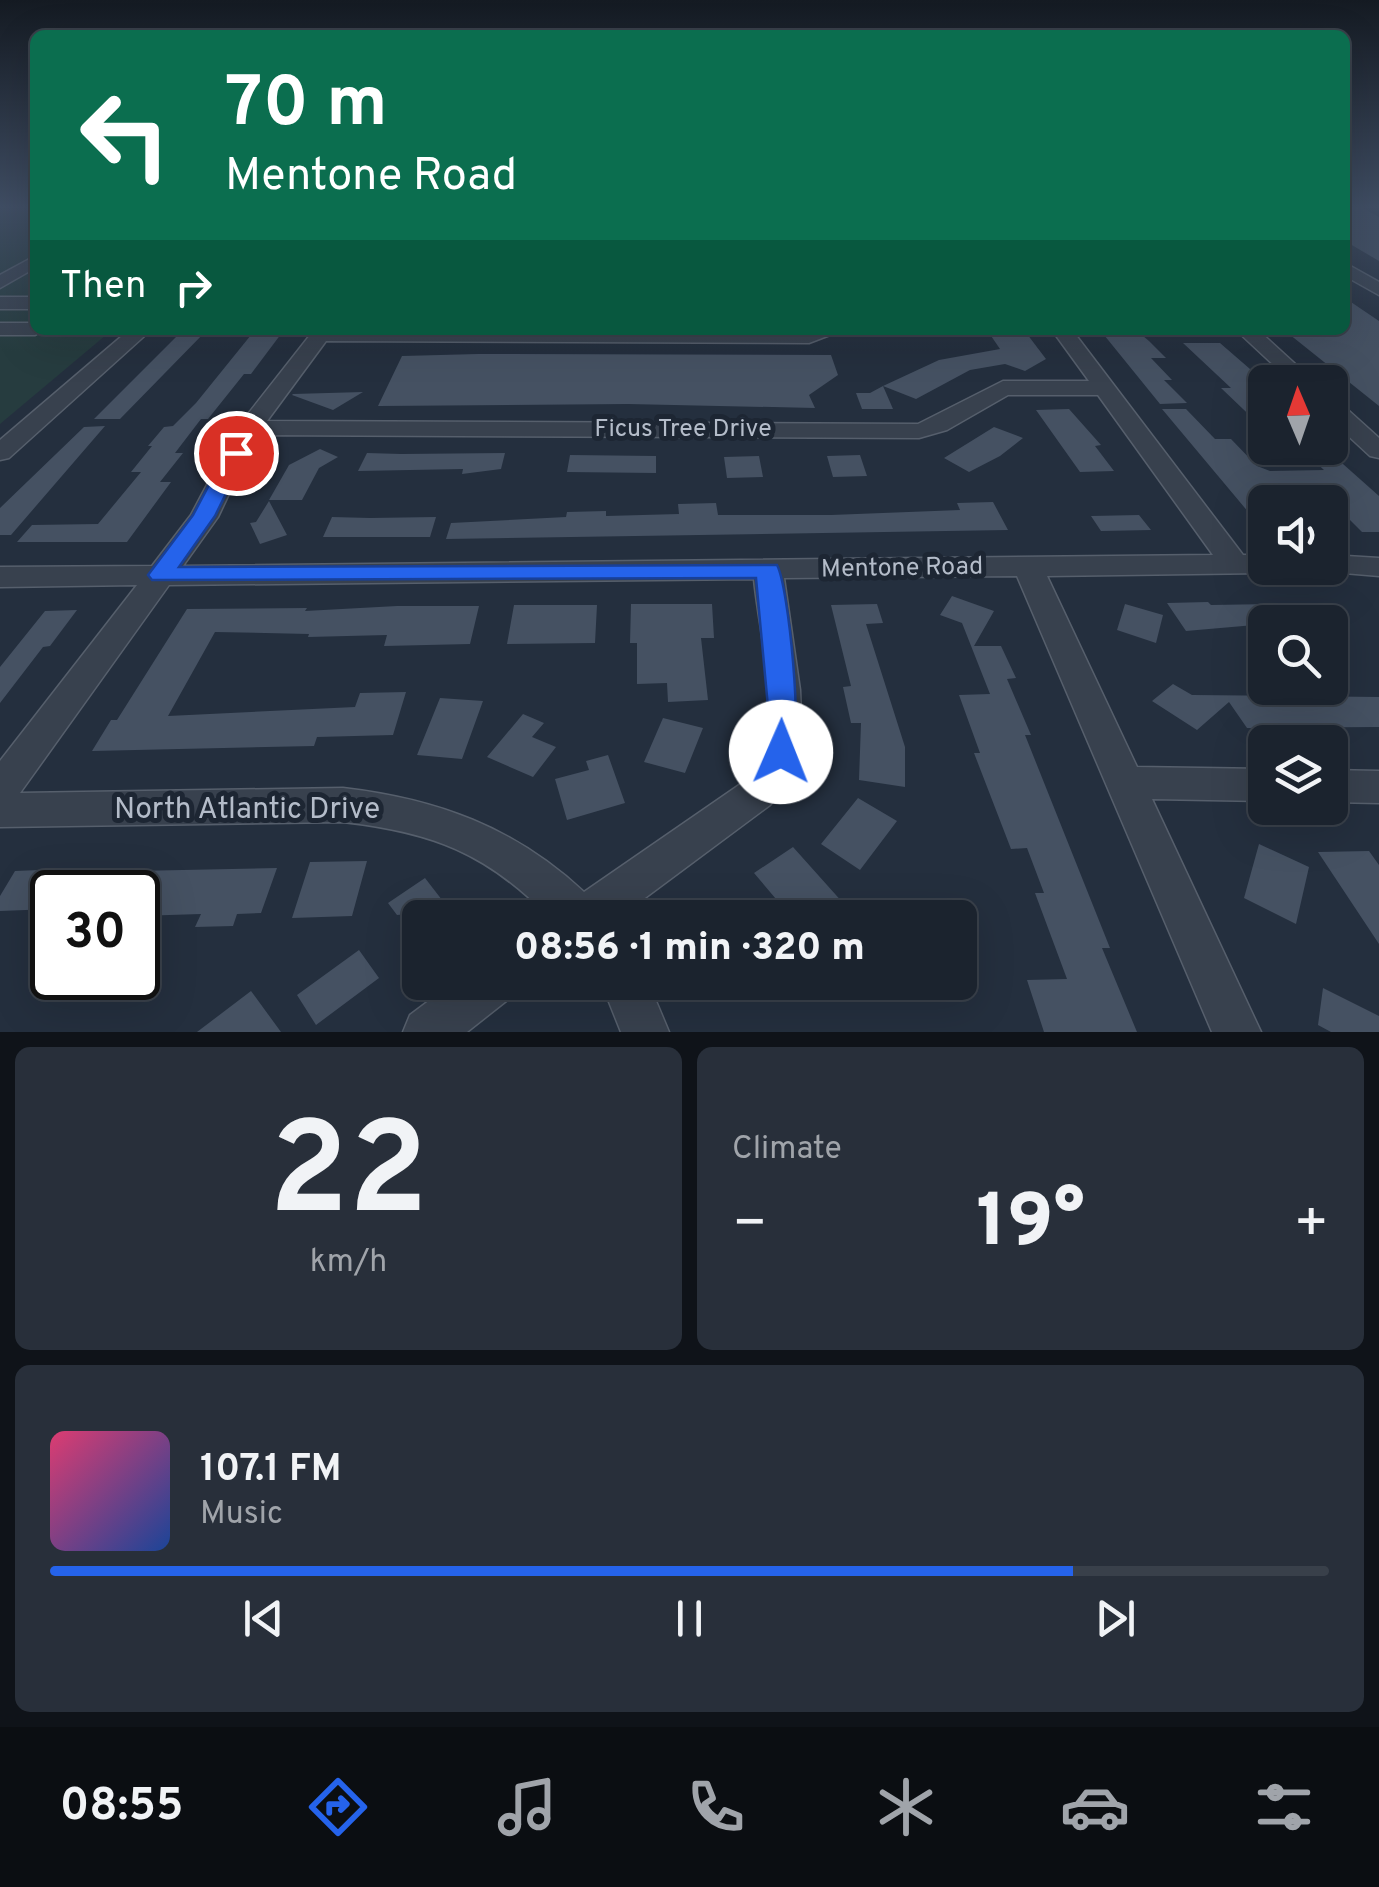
<!DOCTYPE html>
<html lang="en">
<head>
<meta charset="utf-8">
<style>
  body { margin:0; font-family:Overpass,sans-serif; background:#282f3a; color:#f1f3f6; height:100vh; display:flex; flex-direction:column; font-size:38px; white-space:nowrap }
  * { box-sizing:border-box; margin:0 }
  p { font-size:32px; color:#a0a4aa }
  .icon { flex:none; width:55px; height:55px; fill:none; stroke:currentColor; stroke-width:2; stroke-linecap:round; stroke-linejoin:round }
  .map { position:relative; height:1032px; overflow:hidden }
  .details { display:flex; flex-direction:column; gap:15px; padding:15px; background:#0f1319; flex:1 }
  .details>* { flex:none }
  .banner { position:absolute; left:30px; top:30px; width:1320px; height:305px; border-radius:15px; box-shadow:0 10px 40px #0002,0 0 0 2px #39404a; background:#0b6e4f; color:#fff; overflow:hidden }
  .needle { width:65px; rotate:358deg }
  .controls { position:absolute; left:1248px; top:365px; display:grid; gap:20px }
  .controls a { display:grid; place-items:center; width:100px; height:100px; border-radius:15px; background:#1b232e; box-shadow:0 10px 40px #0002,0 0 0 2px #39404a; font-size:50px }
  .speed { position:absolute; left:30px; top:870px; display:flex; gap:20px; font-size:50px; font-weight:700; text-align:center }
  .speed>* { display:grid; place-content:center; width:130px; height:130px; border-radius:50%; background:#1b232e; box-shadow:0 10px 40px #0002,0 0 0 2px #39404a; line-height:1 }
  .speed .limit { border:5px solid #111; border-radius:15px; background:#fff; color:#111 }
  .pin { position:absolute; display:grid; place-items:center; width:85px; height:85px; color:#fff; margin:-42px; border:5px solid #fff; border-radius:50%; box-shadow:0 2px 10px #0007 }
  .me { position:absolute; width:110px; margin:-55px; rotate:1deg; stroke-linejoin:round; filter:drop-shadow(0 0 8px #0008) }
  .turn { display:flex; align-items:center; gap:35px; height:210px; padding:0 30px; font-size:45px }
  .turn .icon { width:130px; height:130px; stroke-width:2.5 }
  .turn b { display:block; font-size:70px; line-height:85px }
  .then { display:flex; align-items:center; height:95px; padding:0 30px; background:#0003; gap:20px; font-size:38px }
  .big { font-size:75px; font-weight:800; line-height:1.1 }
  .details .card { flex:1; display:flex; flex-direction:column; justify-content:center; gap:15px; min-width:0; padding:0 35px; border-radius:15px; background:#282f3a }
  .details .dial { align-items:center; gap:0 }
  .dial b { font-size:130px; line-height:1 }
  .song { display:flex; align-items:center; gap:30px }
  .cover { width:120px; height:120px; border-radius:15px; background:linear-gradient(135deg,hsl(340 70% 55%),hsl(220 70% 35%)) }
  .played { height:10px; border-radius:5px; background:linear-gradient(90deg,#2563eb 80%,#39404a 80%) }
  .keys { display:flex; justify-content:space-around; direction:ltr }
  .heat { display:flex; justify-content:space-between; align-items:center; font-size:55px; direction:ltr }
  .details .tiles { flex:1; display:grid; gap:15px; grid-template-columns:1fr 1fr }
  .card:last-child { grid-column:span 2 }
  .trip { position:absolute; left:402px; top:900px; width:575px; height:100px; border-radius:15px; background:#1b232e; box-shadow:0 10px 40px #0002,0 0 0 2px #39404a; font-weight:800; line-height:100px; text-align:center }
  .tabs { display:flex; height:160px; justify-content:space-around; align-items:center; background:#0b0e12; color:#a0a4aa }
  .tabs .icon { width:70px; height:70px }
  .tabs .selected { color:#2563eb }
  .tabs b { font-size:45px; color:#f1f3f6 }
  .map>svg:first-child { display:block }
  .green { fill:#263c3f }
  .building { fill:#455162 }
  .lines { fill:none; stroke-linecap:round; stroke-linejoin:round }
  .minor-casing { stroke:#565f6c; stroke-width:3 }
  .minor { fill:#38414e; fill-rule:evenodd }
  .route { fill:#2563eb; stroke:#184099; stroke-width:2.5 }
  .labels { text-anchor:middle; dominant-baseline:central; stroke-width:10; stroke-linejoin:round; paint-order:stroke }
  .street-label { font-size:25px; fill:#b4bcc9; stroke:#1d2633 }
  .near-street-label { font-size:30px; fill:#b4bcc9; stroke:#1d2633 }
</style>
</head>
<body>
<div class="map">
<svg width="1379" height="1032" viewBox="0 0 1379 1032">
  <rect width="100%" height="100%" fill="#242f3e"/>
  <path class="green" d="M0,206h35v124h77l-112,94z"/>
  <path class="building" d="M1345,206h14l20,11v44l-34,-20z
    M1345,298l34,23v85l-95,-76h61z
    M183,330h24l-87,89h-26z
    M255,330h29l-33,44h-7l-36,45h-7l-26,34h8l-23,29h11l-44,60h-110l15,-17 66,-1 43,-52h-10l21,-26h-4l16,-19 9,-1 23,-23z
    M987,330h37l22,29 -21,12 -20,-7 -35,6 -54,29 -33,-13 56,-26 61,-11z
    M1100,330h36l13,11 17,17h-15l21,22h-8l23,23 -27,1z
    M1183,343h37l45,39v48l-44,-42h10z
    M478,354l353,1 7,20 -29,20 6,13 -187,-4 -250,2 24,-50z
    M883,386l10,23h-31l-6,-16h14z
    M363,392l-30,18 -41,-15 1,-1z
    M1069,409l32,36 -6,1 19,25 -34,1 -44,-62z
    M1162,409h24l29,30h16l26,27 13,5 54,-1 -24,-22h25l54,48v36h-17l-17,-17h-15v-13h-13l-12,-13 -40,1v42z
    M105,426l-94,109h-11v-27l84,-81z
    M994,427l29,11 -23,18 -31,16 -25,-14z
    M320,449l18,8 -19,11 -17,32h-33l20,-35z
    M367,453l34,1 104,-1 -4,16 -39,5 1,-5 -105,2z
    M570,455l86,1v17l-89,-1z
    M860,455l7,21 -34,1 -6,-21z
    M759,456l4,21 -36,1 -3,-21z
    M269,501l18,34 -27,9 -10,-21 6,-1z
    M993,502l15,28 -562,9 5,-16 115,-6 1,-5 39,-1v5l73,-2 -1,-10 38,-1 2,12h113l129,-5 -3,-7z
    M1139,515l12,15 -50,1 -10,-15z
    M332,517l38,1 66,-1 -6,20h-107z
    M952,596l42,15 -20,35h27l15,32 -9,1 24,56h-6l85,213h-8l35,84h-93l-17,-52 40,-1 -32,-86h9l-17,-45 -16,1 -37,-96h6l-21,-58 31,-1 -28,-71 -22,-8z
    M1208,602l3,3 64,-1 15,18 -104,9 -19,-28z
    M631,604h81l2,34h-13l7,62 -40,2 -1,-19 -30,1v-41h-7z
    M877,604l6,19 -17,1 39,123v40l-46,-7 2,-57h-10l-8,-36 8,-1 -20,-81z
    M1125,604l38,11 -7,28 -39,-13z
    M514,605h83l-2,38 -88,1z
    M397,606h82l-9,38 -86,2 3,-11 -79,2 1,-3 -94,-2 -47,84 187,-9 5,-14 46,-1 -13,43 -76,2 -3,9 -222,5 19,-31h6l70,-111 120,-1 -2,3z
    M77,610l-27,36 -7,1 -43,56v-36l45,-56z
    M1173,684l19,11 187,2v30l-132,1 -18,-26 -32,28 -45,-29z
    M440,698l43,3 -21,58 -45,-4z
    M523,714l21,9 -12,14 24,10 -23,30 -46,-20z
    M663,718l40,10 -18,45 -41,-11z
    M608,755l17,48 -58,17 -12,-41 34,-9 -3,-9z
    M858,798l39,23 -37,49 -39,-26z
    M1259,844l50,23 -13,57 -52,-26z
    M793,847l51,57 -19,14h-33l-38,-45z
    M1369,851l10,14v79l-61,-92z
    M367,861l-15,55 -60,2 18,-56z
    M86,868l-13,24h-21v17l-52,2v-15l15,-25z
    M277,868l-16,45 -24,1 -4,12 -38,1 6,-13 -63,2v-24h-14l10,-21z
    M425,878l31,40h-36v28l-19,-26 7,-6 -11,1 -9,-12z
    M359,950l20,28 -63,47 -19,-30z
    M1323,988l56,28v16h-48l-13,-7z
    M251,991l30,41h-84z"/>
  <g class="lines">
    <defs>
      <path id="minor" d="M35,256v12l-35,20v-13z
        M1345,263l34,19v13l-34,-19z
        M0,297h35v12h-35z
        M0,323h35v7h9l-9,5h-35z
        M129,330h22l-142,128 -9,2v-20z
        M314,330h529l-34,13 -483,-2 -59,80 651,3 85,-43h86l-37,-51h20l171,225h22v13h12l-12,5 -218,3 90,191 128,2v32l-113,-2 109,233h-49l-195,-456 -233,2 16,112 2,46 -4,23 -17,32 -11,14 -152,113h-68c-63,-65 -118,-86 -207,-96l-343,5v-66l137,-176 -137,2v-20l152,-1 39,-51 46,-87zM1008,395h90l115,160 -1030,11 35,-49 39,-82 662,3 28,-8zM754,579c6,63 34,151 -12,204l-158,109c-70,-65 -147,-93 -241,-104l-323,5 149,-208z
        M1236,330h22l57,52h-23z
        M1330,399l8,2 41,37v20l-9,-2 -40,-37z
        M1330,555l49,3v18l-59,-5 -2,-3h12z
        M1330,770l49,1v32l-49,-1z
        M454,982h63l-7,16 -43,34h-64l7,-17z
        M601,982h47l21,50h-48z"/>
    </defs>
    <use href="#minor" class="minor-casing"/>
    <use href="#minor" class="minor"/>
  </g>
  <linearGradient id="sky" x2="0" y2="1"><stop stop-color="#141a22"/><stop offset="0.59" stop-color="#3f4d63"/><stop offset="1" stop-color="#3f4d63" stop-opacity="0"/></linearGradient>
  <rect width="1379" height="351" fill="url(#sky)"/>
  <path class="route" d="M236,447l10,6 -31,63 -36,51 598,-2c12,22 26,174 15,196l-11,3 -11,-3 -4,-9 3,-34 -13,-140 -604,2 -4,-5 45,-60 33,-62z"/>
  <g class="labels">
    <g class="street-label">
      <text x="683" y="430">Ficus Tree Drive</text>
      <text transform="translate(902 569) rotate(-1)">Mentone Road</text>
    </g>
    <g class="near-street-label">
      <text x="247" y="810">North Atlantic Drive</text>
    </g>
  </g>
</svg>
<div class="controls">
<a><svg class="needle" viewBox="-14 -14 28 28"><path d="M0-13l5 13h-10z" fill="#e53935"/><path d="M0 13l5-13h-10z" fill="#a0a4aa"/></svg></a>
<a><svg class="icon" aria-label="sound" viewBox="0 0 24 24"><path d="M4 9h4l5-4v14l-5-4H4zM17 9q2 3 0 6"/></svg></a>
<a><svg class="icon" aria-label="search" viewBox="0 0 24 24"><circle cx="10" cy="10" r="6"/><path d="M15 15l6 6"/></svg></a>
<a><svg class="icon" aria-label="layers" viewBox="0 0 24 24"><path d="M12 4l9 5-9 5-9-5zM3 14l9 5 9-5"/></svg></a>
</div>
<div class="speed"><div class="limit">30</div></div>
<div class="pin" style="left:236px;top:453px;background:#d93025"><svg class="icon" aria-label="arrive" viewBox="0 0 24 24"><path d="M6 21V4h12l-3 4 3 4H6"/></svg></div>
<svg class="me" style="left:781px;top:752px" viewBox="-20 -20 40 40"><circle r="19" fill="#fff"/><path d="M0-13L10 11 0 6-10 11z" fill="#2563eb"/></svg>
<div class="trip">08:56 · 1 min · 320 m</div>
<div class="banner">
<div class="turn"><svg class="icon" aria-label="left" viewBox="0 0 24 24"><path d="M17 20v-9H6M10 6l-5 5 5 5"/></svg><div><b>70 m</b>Mentone Road</div></div>
<div class="then">Then<svg class="icon" aria-label="right" viewBox="0 0 24 24"><path d="M7 20v-9h11M14 6l5 5-5 5"/></svg></div>
</div>
</div>
<section class="details">
<div class="tiles">
<div class="card dial"><b>22</b><p>km/h</p></div>
<div class="card"><p>Climate</p>
<div class="heat"><a>−</a><b class="big">19°</b><a>+</a></div>
</div>
<div class="card">
<div class="song"><i class="cover"></i><div><b>107.1 FM</b><p>Music</p></div></div>
<div class="played"></div>
<div class="keys"><svg class="icon" aria-label="previous" viewBox="0 0 24 24"><path d="M18 5L8 12l10 7zM5 5v14"/></svg><svg class="icon" aria-label="pause" viewBox="0 0 24 24"><path d="M8 5v14M16 5v14"/></svg><svg class="icon" aria-label="next" viewBox="0 0 24 24"><path d="M6 5l10 7-10 7zM19 5v14"/></svg></div>
</div>
</div>
</section>
<nav class="tabs">
<b>08:55</b>
<svg class="icon selected" aria-label="directions" viewBox="0 0 24 24"><path d="M12 3l9 9-9 9-9-9zM9 14v-3h6M13 9l2 2-2 2"/></svg>
<svg class="icon" aria-label="music" viewBox="0 0 24 24"><path d="M9 18V5l10-2v13"/><circle cx="6" cy="18" r="3"/><circle cx="16" cy="16" r="3"/></svg>
<svg class="icon" aria-label="phone" viewBox="0 0 24 24"><path d="M5 4h4l2 5-3 2q2 4 5 5l2-3 5 2v4C11 20 4 13 5 4z"/></svg>
<svg class="icon" aria-label="climate" viewBox="0 0 24 24"><path d="M12 3v18M4 7l16 10M4 17L20 7"/></svg>
<svg class="icon" aria-label="car" viewBox="0 0 24 24"><path d="M5 17H2v-5l4-1 3-4h7l3 4 3 1v5h-3M9 17h6M6 11h13"/><circle cx="7" cy="17" r="2"/><circle cx="17" cy="17" r="2"/></svg>
<svg class="icon" aria-label="filters" viewBox="0 0 24 24"><path d="M4 7h16M4 17h16"/><circle cx="9" cy="7" r="2"/><circle cx="15" cy="17" r="2"/></svg>
</nav>
</body>
</html>
